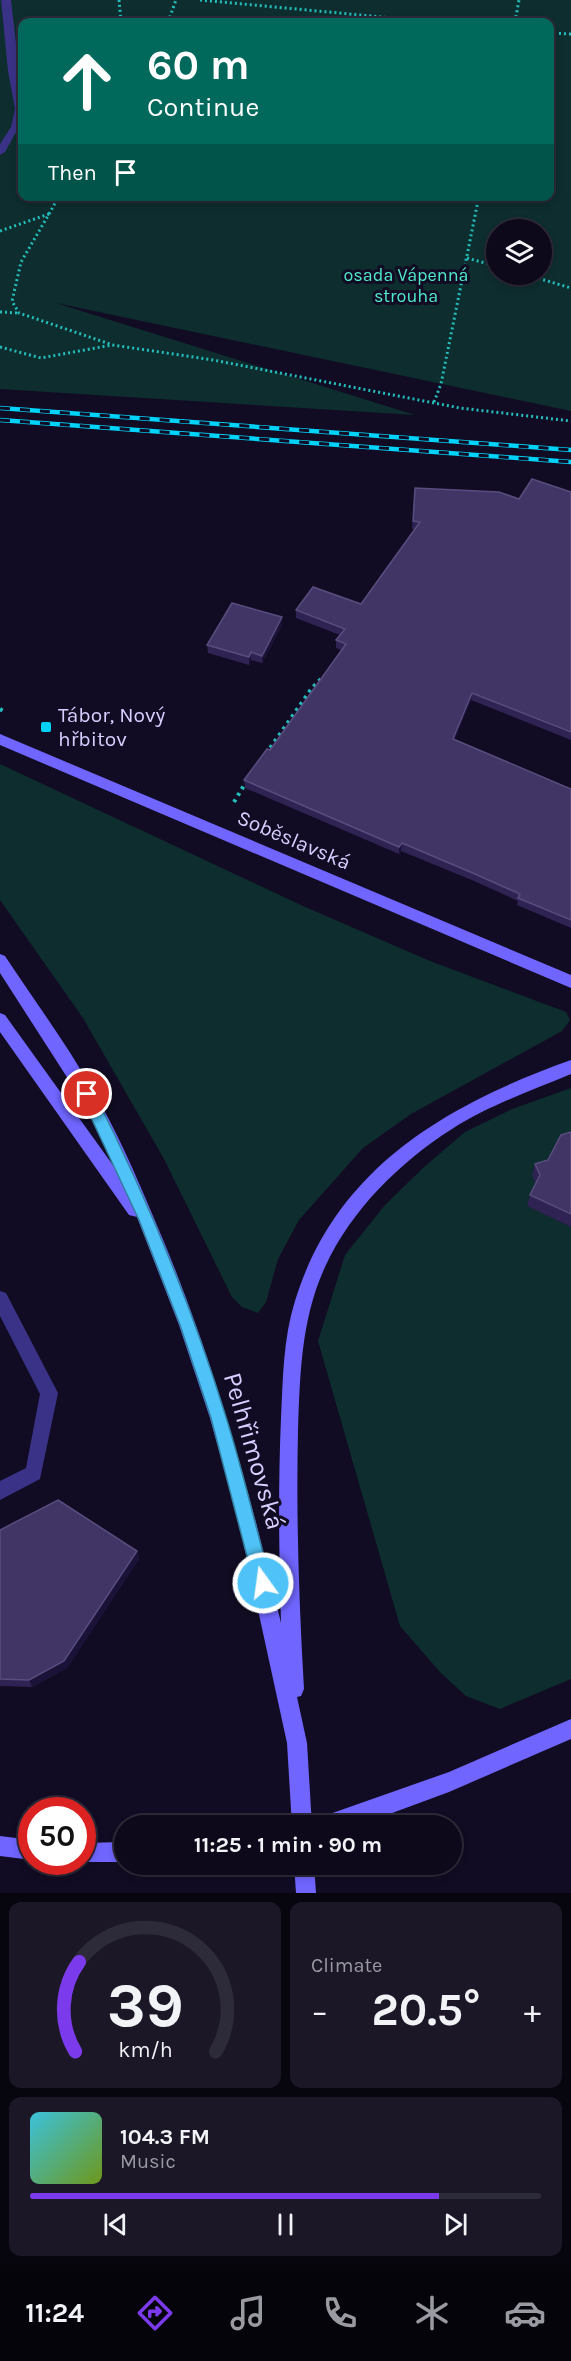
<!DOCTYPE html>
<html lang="en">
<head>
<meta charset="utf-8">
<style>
  body { margin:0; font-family:Karla,sans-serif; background:#1b1727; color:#f1f3f6; height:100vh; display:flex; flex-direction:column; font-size:22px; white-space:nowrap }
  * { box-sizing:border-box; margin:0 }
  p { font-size:20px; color:#9a9aa2 }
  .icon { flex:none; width:33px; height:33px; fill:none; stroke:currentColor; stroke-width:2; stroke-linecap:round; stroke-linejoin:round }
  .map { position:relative; height:1893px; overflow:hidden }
  .panel { display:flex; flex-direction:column; gap:9px; padding:9px; background:#07050e; flex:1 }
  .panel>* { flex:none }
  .banner { position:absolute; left:18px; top:18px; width:536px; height:183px; border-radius:12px; box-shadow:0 3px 9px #0003,0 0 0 2px #2d2a39; background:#00695c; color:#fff; overflow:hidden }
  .buttons { position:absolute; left:486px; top:219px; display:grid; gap:12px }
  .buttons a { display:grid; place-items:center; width:66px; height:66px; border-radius:50%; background:#0d091a; box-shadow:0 3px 9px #0003,0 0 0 2px #2d2a39; font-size:30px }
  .speed { position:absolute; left:18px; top:1797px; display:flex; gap:12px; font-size:30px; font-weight:700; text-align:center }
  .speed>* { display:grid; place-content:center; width:78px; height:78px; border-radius:50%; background:#0d091a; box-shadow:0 3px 9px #0003,0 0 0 2px #2d2a39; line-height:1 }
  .speed .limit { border:9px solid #d22; background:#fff; color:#111 }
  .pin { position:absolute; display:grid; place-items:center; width:51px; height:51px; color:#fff; margin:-26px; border:3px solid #fff; border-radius:50%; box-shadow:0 2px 6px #0007 }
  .me { position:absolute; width:66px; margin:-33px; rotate:346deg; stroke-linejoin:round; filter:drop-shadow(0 0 4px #0008) }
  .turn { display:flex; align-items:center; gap:21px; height:126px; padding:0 30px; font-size:27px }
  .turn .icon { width:78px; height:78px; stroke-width:2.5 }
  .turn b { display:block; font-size:42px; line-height:51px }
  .then { display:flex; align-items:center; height:57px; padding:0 30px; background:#0003; gap:12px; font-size:22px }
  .big { font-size:45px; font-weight:700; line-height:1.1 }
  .panel .card { flex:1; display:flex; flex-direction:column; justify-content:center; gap:9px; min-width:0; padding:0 21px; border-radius:12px; background:#1b1727 }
  .panel .dial { align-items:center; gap:0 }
  .dial svg { height:156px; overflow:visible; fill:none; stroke:#2d2a39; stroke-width:7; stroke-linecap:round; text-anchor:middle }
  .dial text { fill:#f1f3f6; stroke:none }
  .song { display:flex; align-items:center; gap:18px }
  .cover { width:72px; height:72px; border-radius:9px; background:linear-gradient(135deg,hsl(190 70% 55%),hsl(80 70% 35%)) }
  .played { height:6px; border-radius:3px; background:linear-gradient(90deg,#7c3aed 80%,#2d2a39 80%) }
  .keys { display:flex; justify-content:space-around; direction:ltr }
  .heat { display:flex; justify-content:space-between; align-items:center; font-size:33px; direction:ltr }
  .panel .tiles { flex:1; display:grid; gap:9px; grid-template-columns:1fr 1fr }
  .card:last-child { grid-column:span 2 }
  .trip { position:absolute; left:114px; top:1815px; width:348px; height:60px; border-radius:30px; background:#0d091a; box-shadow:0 3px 9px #0003,0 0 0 2px #2d2a39; font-weight:700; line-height:60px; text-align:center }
  .menu { display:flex; height:96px; justify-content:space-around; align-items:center; background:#05040a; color:#9a9aa2 }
  .menu .icon { width:42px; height:42px }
  .menu .on { color:#7c3aed }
  .menu b { font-size:27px; color:#f1f3f6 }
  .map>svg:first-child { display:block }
  .green { fill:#0e2d2e; fill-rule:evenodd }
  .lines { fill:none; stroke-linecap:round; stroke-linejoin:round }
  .path-far1 { stroke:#23bebc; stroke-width:3; stroke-dasharray:2 3; stroke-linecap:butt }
  .path { stroke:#23bebc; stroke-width:4; stroke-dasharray:3 4.5; stroke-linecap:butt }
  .service { fill:#3a3286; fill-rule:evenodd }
  .minor { fill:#3a3286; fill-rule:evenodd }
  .secondary { fill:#7065ff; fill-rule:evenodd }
  .rail-casing { stroke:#00d3f9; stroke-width:4.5 }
  .rail { stroke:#110c23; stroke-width:3; stroke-dasharray:10; stroke-linecap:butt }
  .wall { fill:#2f2353 }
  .shaded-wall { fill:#1b1238 }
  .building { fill:#413565; stroke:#584d7e; stroke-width:1.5 }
  .route { fill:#4fc3f7; stroke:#337fa1; stroke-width:1.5 }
  .poi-dot { fill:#00d3f9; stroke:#110c23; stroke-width:2 }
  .labels { text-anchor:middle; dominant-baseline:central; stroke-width:6; stroke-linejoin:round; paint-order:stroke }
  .far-park-label { font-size:18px; fill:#4feacb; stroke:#110c23 }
  .poi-label { font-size:21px; fill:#d6ceff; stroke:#110c23; text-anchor:start }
  .street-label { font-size:21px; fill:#d6ceff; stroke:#110c23 }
  .near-street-label { font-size:26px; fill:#d6ceff; stroke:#110c23 }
</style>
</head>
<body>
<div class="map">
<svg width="571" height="1893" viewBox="0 0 571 1893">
  <rect width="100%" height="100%" fill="#110c23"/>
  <path class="green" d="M0,0h571v411l-515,-108 359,112 -415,-26zM22,22h527v174h-527zM496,230h46v44h-46z
    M0,764l303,142 127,55 136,51 4,8 -8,11 -151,83 -48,34 -64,72 -21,39 -12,43 -8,11 -16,-6 -10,-10 -68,-138 -81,-141 -83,-118z
    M571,1088v55l-43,63 43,21v452l-71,30 -34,-13 -26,-24 -40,-46 -82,-285 27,-86 40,-50 39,-38 41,-35 47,-23z"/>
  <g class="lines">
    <path class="path-far1" d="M119,0l2,22
      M200,0l235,22
      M168,22l8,-22
      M515,22l4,-22
      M549,33l22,1
      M49,214l10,-18
      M0,231l49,-17 -28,48 -9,39 7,12 94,32 100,15 247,48 111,13
      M467,258l29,8
      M524,274l47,14
      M0,312l19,1
      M0,347l41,11 71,-13
      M434,402l7,-18 38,-188"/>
    <path class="path" d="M0,709l3,2
      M266,754l46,-66 12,-12
      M234,802l12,-20"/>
    <path class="service" d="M0,1291l6,2 52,100 -18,86 -40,21v-19l26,-13 14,-74 -40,-78z"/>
    <path class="minor" d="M1,0h10l11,95v26l-17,31 -5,3v-11l11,-17 4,-18 -7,-38z"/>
    <path class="secondary" d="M0,734l571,241v13l-571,-243z
      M0,954l5,2c29,44 61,87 87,133 24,40 43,84 61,127 57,131 95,268 128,407 -2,-68 -3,-136 0,-205 2,-39 2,-79 14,-117 41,-134 153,-197 276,-241v14c-40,17 -82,31 -119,55 -52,33 -101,81 -127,138 -24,52 -25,108 -27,164 -2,86 1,172 6,258l-3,7 -4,1 10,46 5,83h-20l-5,-83 -49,-225 -28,-100 -31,-93 -42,-108 -8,-2 -129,-183v-19l5,2 115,160 -39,-76 -81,-126z
      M571,1719v20l-122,53 -92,34h-43l3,-7 7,-3 125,-44z
      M0,1836l32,4v20l-32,-4z
      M124,1842v20h-46h4v-19z
      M294,1864h20l2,29h-20z"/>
    <defs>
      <path id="rail" d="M0,408l571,42
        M0,420l571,42"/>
    </defs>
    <use href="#rail" class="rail-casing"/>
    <use href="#rail" class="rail"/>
  </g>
  <path class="wall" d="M415,488l104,11 52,-7v248l-100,-40 -17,40 117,49v139l-54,-23 1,-4 -44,-20 -73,-30 -2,3 -154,-66 -1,-8 26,-30 71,-100 -5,-2v-8l4,-5 -44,-17v-8l65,-6 54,-75h-3z
    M282,625l-20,38 -11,-3 -2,5 -41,-12 -1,-8z
    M571,1132v95l-44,-21 3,-11 6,-11 -4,-9 3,-11 13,-4z
    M0,1530l137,21 2,8 -72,109 -35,19 -32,-1z"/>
  <path class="shaded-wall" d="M282,617v8l-20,38v-7z
    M251,652v8l-2,5v-8z
    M472,693l-1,7 -19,47 1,-8z
    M402,843l-1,8 -2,3v-7z
    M137,1551l2,8 -72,109 -35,19 -3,-7z"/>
  <path class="building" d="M532,479l39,13v240l-99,-39 -19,46 118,50v131l-53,-22 2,-4 -45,-20 -73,-31 -3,4 -155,-67 23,-31 3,1 76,-106 -10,-4 9,-11 -49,-19 17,-23 48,17 59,-82 -7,-1 2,-33 84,4 20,7z
    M232,603l50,14 -20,39 -11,-4 -2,5 -42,-12z
    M571,1132v82l-41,-19 10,-20 -5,-11 13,-4 13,-25z
    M58,1500l79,51 -73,110 -35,19 -29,-1v-149z"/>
  <path class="route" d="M87,1088l5,1c54,106 99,215 134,328 17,54 30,111 45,166l-2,6 -6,3 -6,-3 -3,-6 -43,-165 -31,-93 -41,-105 -59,-126 2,-5z"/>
  <rect class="poi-dot" x="40" y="721" width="12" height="12" rx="3"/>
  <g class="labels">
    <g class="far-park-label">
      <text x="406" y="275">osada Vápenná<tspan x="406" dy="21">strouha</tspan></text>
    </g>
    <g class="poi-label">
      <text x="58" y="715">Tábor, Nový<tspan x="58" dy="24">hřbitov</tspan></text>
    </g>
    <g class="street-label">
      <text transform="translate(294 840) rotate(23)">Soběslavská</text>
    </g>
    <g class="near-street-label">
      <text transform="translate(254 1451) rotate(74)">Pelhřimovská</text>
    </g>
  </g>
</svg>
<div class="buttons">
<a><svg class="icon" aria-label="layers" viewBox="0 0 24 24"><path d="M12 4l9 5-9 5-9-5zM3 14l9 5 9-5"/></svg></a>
</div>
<div class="speed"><div class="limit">50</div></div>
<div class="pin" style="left:87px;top:1094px;background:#d93025"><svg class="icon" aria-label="arrive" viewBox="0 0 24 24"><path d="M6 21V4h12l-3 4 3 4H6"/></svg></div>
<svg class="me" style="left:263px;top:1583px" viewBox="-20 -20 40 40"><circle r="17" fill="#4fc3f7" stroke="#fff" stroke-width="3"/><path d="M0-11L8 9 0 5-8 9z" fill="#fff"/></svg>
<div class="trip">11:25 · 1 min · 90 m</div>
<div class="banner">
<div class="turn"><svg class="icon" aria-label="ahead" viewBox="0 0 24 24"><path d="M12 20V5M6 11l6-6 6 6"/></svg><div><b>60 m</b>Continue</div></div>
<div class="then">Then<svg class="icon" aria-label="arrive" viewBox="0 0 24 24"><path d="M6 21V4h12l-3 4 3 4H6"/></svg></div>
</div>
</div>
<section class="panel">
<div class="tiles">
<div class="card dial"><svg viewBox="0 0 100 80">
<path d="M14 69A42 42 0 1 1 86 69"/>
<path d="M14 69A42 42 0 0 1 16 23" stroke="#7c3aed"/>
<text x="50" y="56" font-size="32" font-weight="700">39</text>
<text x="50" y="72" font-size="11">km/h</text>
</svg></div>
<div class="card"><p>Climate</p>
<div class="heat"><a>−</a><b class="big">20.5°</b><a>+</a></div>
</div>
<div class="card">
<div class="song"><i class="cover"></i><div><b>104.3 FM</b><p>Music</p></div></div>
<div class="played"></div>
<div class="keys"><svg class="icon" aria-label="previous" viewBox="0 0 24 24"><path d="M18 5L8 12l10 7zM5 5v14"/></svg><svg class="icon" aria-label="pause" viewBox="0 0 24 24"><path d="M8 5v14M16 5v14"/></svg><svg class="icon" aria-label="next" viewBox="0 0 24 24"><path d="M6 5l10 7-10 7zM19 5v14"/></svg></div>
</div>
</div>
</section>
<nav class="menu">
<b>11:24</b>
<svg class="icon on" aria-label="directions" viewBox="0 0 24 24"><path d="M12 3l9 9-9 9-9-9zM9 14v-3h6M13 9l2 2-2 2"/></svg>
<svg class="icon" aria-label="music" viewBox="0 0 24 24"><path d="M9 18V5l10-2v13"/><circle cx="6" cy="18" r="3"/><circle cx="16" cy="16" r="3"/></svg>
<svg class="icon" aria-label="phone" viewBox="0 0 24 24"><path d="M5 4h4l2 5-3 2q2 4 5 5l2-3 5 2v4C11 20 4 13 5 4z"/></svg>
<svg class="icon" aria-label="climate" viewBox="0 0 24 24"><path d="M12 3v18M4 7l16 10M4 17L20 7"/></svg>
<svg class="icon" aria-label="car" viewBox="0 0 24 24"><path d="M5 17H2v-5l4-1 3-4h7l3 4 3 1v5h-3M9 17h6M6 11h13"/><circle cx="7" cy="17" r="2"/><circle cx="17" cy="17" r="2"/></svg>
</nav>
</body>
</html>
